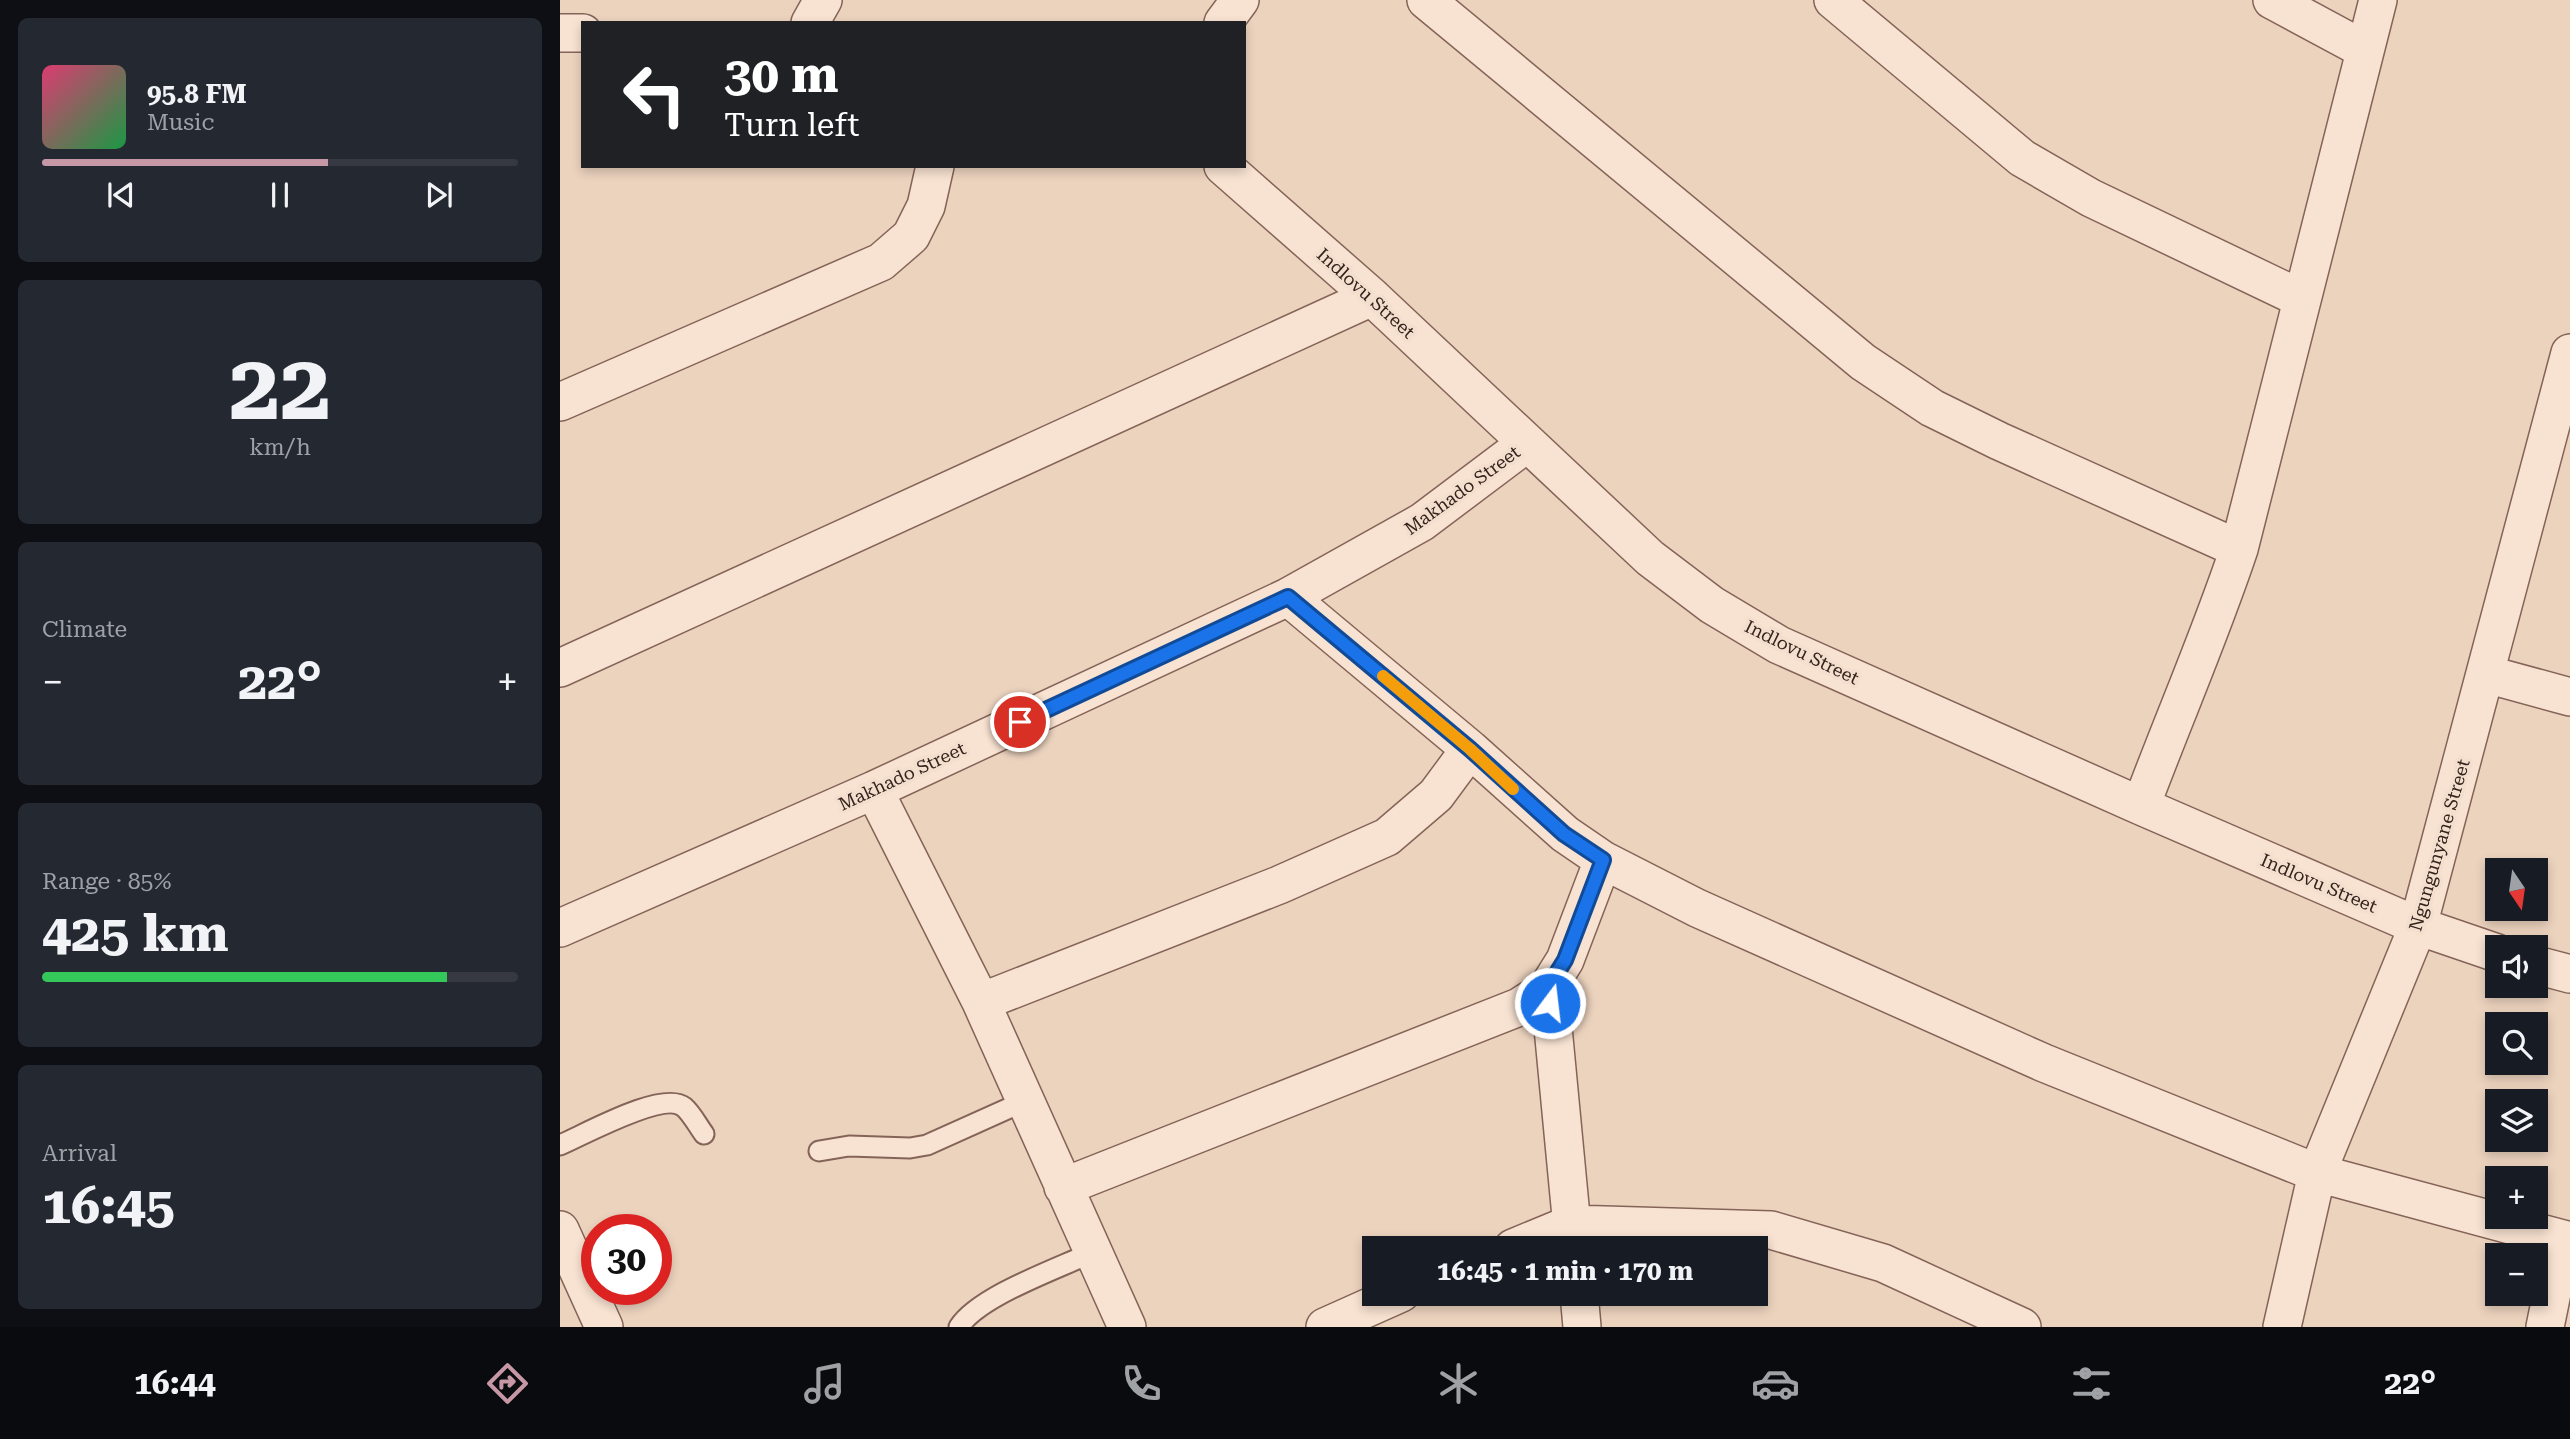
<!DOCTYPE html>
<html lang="en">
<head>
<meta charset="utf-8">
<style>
  body { margin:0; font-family:"Roboto Serif",serif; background:#242831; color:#f1f3f6; height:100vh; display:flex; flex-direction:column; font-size:26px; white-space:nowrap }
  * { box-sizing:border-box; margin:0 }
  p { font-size:23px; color:#9ea1a6 }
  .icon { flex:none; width:38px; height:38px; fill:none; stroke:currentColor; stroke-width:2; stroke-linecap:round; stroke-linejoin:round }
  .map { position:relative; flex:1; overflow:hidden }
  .drawer { display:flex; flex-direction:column; gap:18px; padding:18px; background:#0d0f14; width:560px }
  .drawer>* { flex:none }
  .banner { position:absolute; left:21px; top:21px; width:665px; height:147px; border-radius:0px; box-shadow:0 4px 10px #0003; background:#202124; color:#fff; overflow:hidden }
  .needle { width:46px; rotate:167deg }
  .tools { position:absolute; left:1925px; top:858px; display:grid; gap:14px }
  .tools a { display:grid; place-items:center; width:63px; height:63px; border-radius:0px; background:#171b24; box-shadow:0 4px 10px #0003; font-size:35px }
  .speed { position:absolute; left:21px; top:1214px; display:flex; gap:14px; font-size:35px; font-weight:700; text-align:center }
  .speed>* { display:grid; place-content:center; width:91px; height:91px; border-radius:50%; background:#171b24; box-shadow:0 4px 10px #0003; line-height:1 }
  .speed .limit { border:10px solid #d22; background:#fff; color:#111 }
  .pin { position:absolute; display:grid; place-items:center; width:60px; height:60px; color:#fff; margin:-30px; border:4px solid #fff; border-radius:50%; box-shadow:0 2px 7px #0007 }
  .me { position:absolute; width:77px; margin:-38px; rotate:15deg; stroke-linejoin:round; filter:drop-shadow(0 0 5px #0008) }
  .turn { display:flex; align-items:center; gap:24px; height:147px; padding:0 28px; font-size:32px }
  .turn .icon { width:91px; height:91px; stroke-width:2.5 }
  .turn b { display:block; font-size:49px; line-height:60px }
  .big { font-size:52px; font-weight:700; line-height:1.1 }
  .drawer .card { flex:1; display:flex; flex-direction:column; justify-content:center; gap:10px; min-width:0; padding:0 24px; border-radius:10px; background:#242831 }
  .drawer .dial { align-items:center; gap:0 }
  .dial b { font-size:91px; line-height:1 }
  .song { display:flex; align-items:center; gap:21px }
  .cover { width:84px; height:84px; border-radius:10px; background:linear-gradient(135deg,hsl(340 70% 55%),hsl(140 70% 35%)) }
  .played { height:7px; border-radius:4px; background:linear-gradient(90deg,#c698a6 60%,#363941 60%) }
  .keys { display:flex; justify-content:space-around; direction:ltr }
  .heat { display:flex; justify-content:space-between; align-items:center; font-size:38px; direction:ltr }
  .charge { height:10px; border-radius:5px; background:linear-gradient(90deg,#34c759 85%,#363941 0) }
  .trip { position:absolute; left:802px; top:1236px; width:406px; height:70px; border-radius:0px; background:#171b24; box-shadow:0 4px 10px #0003; font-weight:700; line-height:70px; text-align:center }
  .menu { display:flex; height:112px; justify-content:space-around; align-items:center; background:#090b0e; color:#9ea1a6 }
  .menu .icon { width:49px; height:49px }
  .menu .selected { color:#c698a6 }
  .menu b { font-size:32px; color:#f1f3f6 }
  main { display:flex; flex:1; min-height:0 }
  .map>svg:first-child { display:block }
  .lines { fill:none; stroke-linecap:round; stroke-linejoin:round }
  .service-casing { stroke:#846458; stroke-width:23 }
  .minor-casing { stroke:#846458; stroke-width:40 }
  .service { stroke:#f8e2d1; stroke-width:19 }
  .minor { stroke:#f8e2d1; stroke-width:37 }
  .route-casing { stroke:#114b97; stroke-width:18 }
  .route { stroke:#1a73e8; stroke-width:12 }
  .slow { stroke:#f59e0b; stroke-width:12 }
  .labels { text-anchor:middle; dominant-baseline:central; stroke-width:7; stroke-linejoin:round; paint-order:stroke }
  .street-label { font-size:18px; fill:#34221c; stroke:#f4dfce }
</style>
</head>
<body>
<main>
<section class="drawer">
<div class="card">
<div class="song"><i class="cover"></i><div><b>95.8 FM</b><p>Music</p></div></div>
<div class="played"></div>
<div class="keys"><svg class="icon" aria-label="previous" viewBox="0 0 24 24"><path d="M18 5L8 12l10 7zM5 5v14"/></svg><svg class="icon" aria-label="pause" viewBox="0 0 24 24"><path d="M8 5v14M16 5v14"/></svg><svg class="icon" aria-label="next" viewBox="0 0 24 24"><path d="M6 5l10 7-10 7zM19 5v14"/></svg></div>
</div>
<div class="card dial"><b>22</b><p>km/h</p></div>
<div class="card"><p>Climate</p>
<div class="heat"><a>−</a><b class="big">22°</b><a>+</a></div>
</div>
<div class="card"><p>Range · 85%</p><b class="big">425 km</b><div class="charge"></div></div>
<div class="card"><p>Arrival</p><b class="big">16:45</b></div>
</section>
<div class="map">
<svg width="2010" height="1327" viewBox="0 0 2010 1327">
  <rect width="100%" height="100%" fill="#ecd3be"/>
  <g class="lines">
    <defs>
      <path id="service" d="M0,1145c24,-10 103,-55 124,-38 8,7 14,19 20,27
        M259,1151l30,-5 61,2 17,-3 98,-44
        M399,1327c20,-31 98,-58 134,-75"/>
      <path id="minor" d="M866,0l437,362 69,46 67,33 240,108
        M1273,0l189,158 69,40 211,101
        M1712,0l93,50
        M250,23l13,-23
        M663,23l17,-23
        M0,33h23
        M663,166l149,131 278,261 62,47 67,40 362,161 277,120 79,27
        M0,402l321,-140 30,-26 15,-30 9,-40
        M728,597l182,152 95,85 38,26 94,48 347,155 273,110 253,68
        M0,668l812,-371
        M1926,674l84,23
        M314,790l107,212 146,325
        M1581,806c32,-86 69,-170 98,-257l139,-549
        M0,928l314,-138 414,-193 134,-75 105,-79
        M1976,965l34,9
        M421,1002l298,-117 108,-48 49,-42 34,-46
        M503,1187l456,-180 28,-18
        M0,1230l44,97
        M953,1248l58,-24 200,6 112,33 139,64
        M1014,1248l-22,-231 -5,-28 18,-29 38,-100
        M1019,1293l3,34
        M765,1327l76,-34
        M1722,1327l35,-154 101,-247 152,-573
        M1985,1327l18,-88"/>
    </defs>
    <use href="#service" class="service-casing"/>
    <use href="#minor" class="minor-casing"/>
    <use href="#service" class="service"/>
    <use href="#minor" class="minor"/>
  </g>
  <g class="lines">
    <defs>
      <path id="route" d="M460,722l268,-125 182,152 94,85 39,26 -38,100 -18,29 3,14"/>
    </defs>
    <use href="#route" class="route-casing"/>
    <use href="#route" class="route"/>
    <path class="slow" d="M823,676l87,73 43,40"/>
  </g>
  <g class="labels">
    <g class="street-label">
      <text transform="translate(806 293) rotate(42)">Indlovu Street</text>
      <text transform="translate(902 490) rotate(-36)">Makhado Street</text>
      <text transform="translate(1242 652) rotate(26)">Indlovu Street</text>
      <text transform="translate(342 776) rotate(-25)">Makhado Street</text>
      <text transform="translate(1879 845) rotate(-74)">Ngungunyane Street</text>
      <text transform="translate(1759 883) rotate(23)">Indlovu Street</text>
    </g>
  </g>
</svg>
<div class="tools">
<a><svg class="needle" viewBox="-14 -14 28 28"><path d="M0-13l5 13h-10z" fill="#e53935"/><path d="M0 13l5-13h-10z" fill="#9ea1a6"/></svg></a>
<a><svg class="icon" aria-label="sound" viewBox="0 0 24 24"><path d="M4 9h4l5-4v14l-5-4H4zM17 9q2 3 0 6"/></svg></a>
<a><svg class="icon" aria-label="search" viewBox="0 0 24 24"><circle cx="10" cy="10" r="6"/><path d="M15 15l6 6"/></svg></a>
<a><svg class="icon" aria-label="layers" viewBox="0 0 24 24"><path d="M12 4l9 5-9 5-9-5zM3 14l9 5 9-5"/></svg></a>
<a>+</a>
<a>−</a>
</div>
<div class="speed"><div class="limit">30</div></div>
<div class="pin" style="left:460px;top:722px;background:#d93025"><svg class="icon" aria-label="arrive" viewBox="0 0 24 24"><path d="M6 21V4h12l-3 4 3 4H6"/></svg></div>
<svg class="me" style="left:990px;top:1003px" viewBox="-20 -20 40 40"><circle r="17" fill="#1a73e8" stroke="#fff" stroke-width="3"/><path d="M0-11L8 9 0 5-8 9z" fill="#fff"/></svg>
<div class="trip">16:45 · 1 min · 170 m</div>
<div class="banner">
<div class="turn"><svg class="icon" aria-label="left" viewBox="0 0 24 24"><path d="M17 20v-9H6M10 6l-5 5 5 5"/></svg><div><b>30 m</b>Turn left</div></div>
</div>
</div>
</main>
<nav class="menu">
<b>16:44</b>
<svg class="icon selected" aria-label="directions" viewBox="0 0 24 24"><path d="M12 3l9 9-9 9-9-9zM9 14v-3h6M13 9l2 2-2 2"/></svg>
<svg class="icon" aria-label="music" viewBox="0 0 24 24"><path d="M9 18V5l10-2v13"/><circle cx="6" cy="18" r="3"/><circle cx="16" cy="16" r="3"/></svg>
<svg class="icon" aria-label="phone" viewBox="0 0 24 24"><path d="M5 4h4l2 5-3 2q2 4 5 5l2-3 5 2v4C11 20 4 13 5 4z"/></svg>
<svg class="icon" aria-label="climate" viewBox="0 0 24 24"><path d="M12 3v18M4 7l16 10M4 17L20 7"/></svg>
<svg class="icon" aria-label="car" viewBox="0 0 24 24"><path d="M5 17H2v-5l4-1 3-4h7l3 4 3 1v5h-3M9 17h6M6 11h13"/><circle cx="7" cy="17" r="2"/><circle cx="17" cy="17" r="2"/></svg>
<svg class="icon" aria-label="filters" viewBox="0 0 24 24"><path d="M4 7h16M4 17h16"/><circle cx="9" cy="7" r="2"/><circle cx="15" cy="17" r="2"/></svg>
<b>22°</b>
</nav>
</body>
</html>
